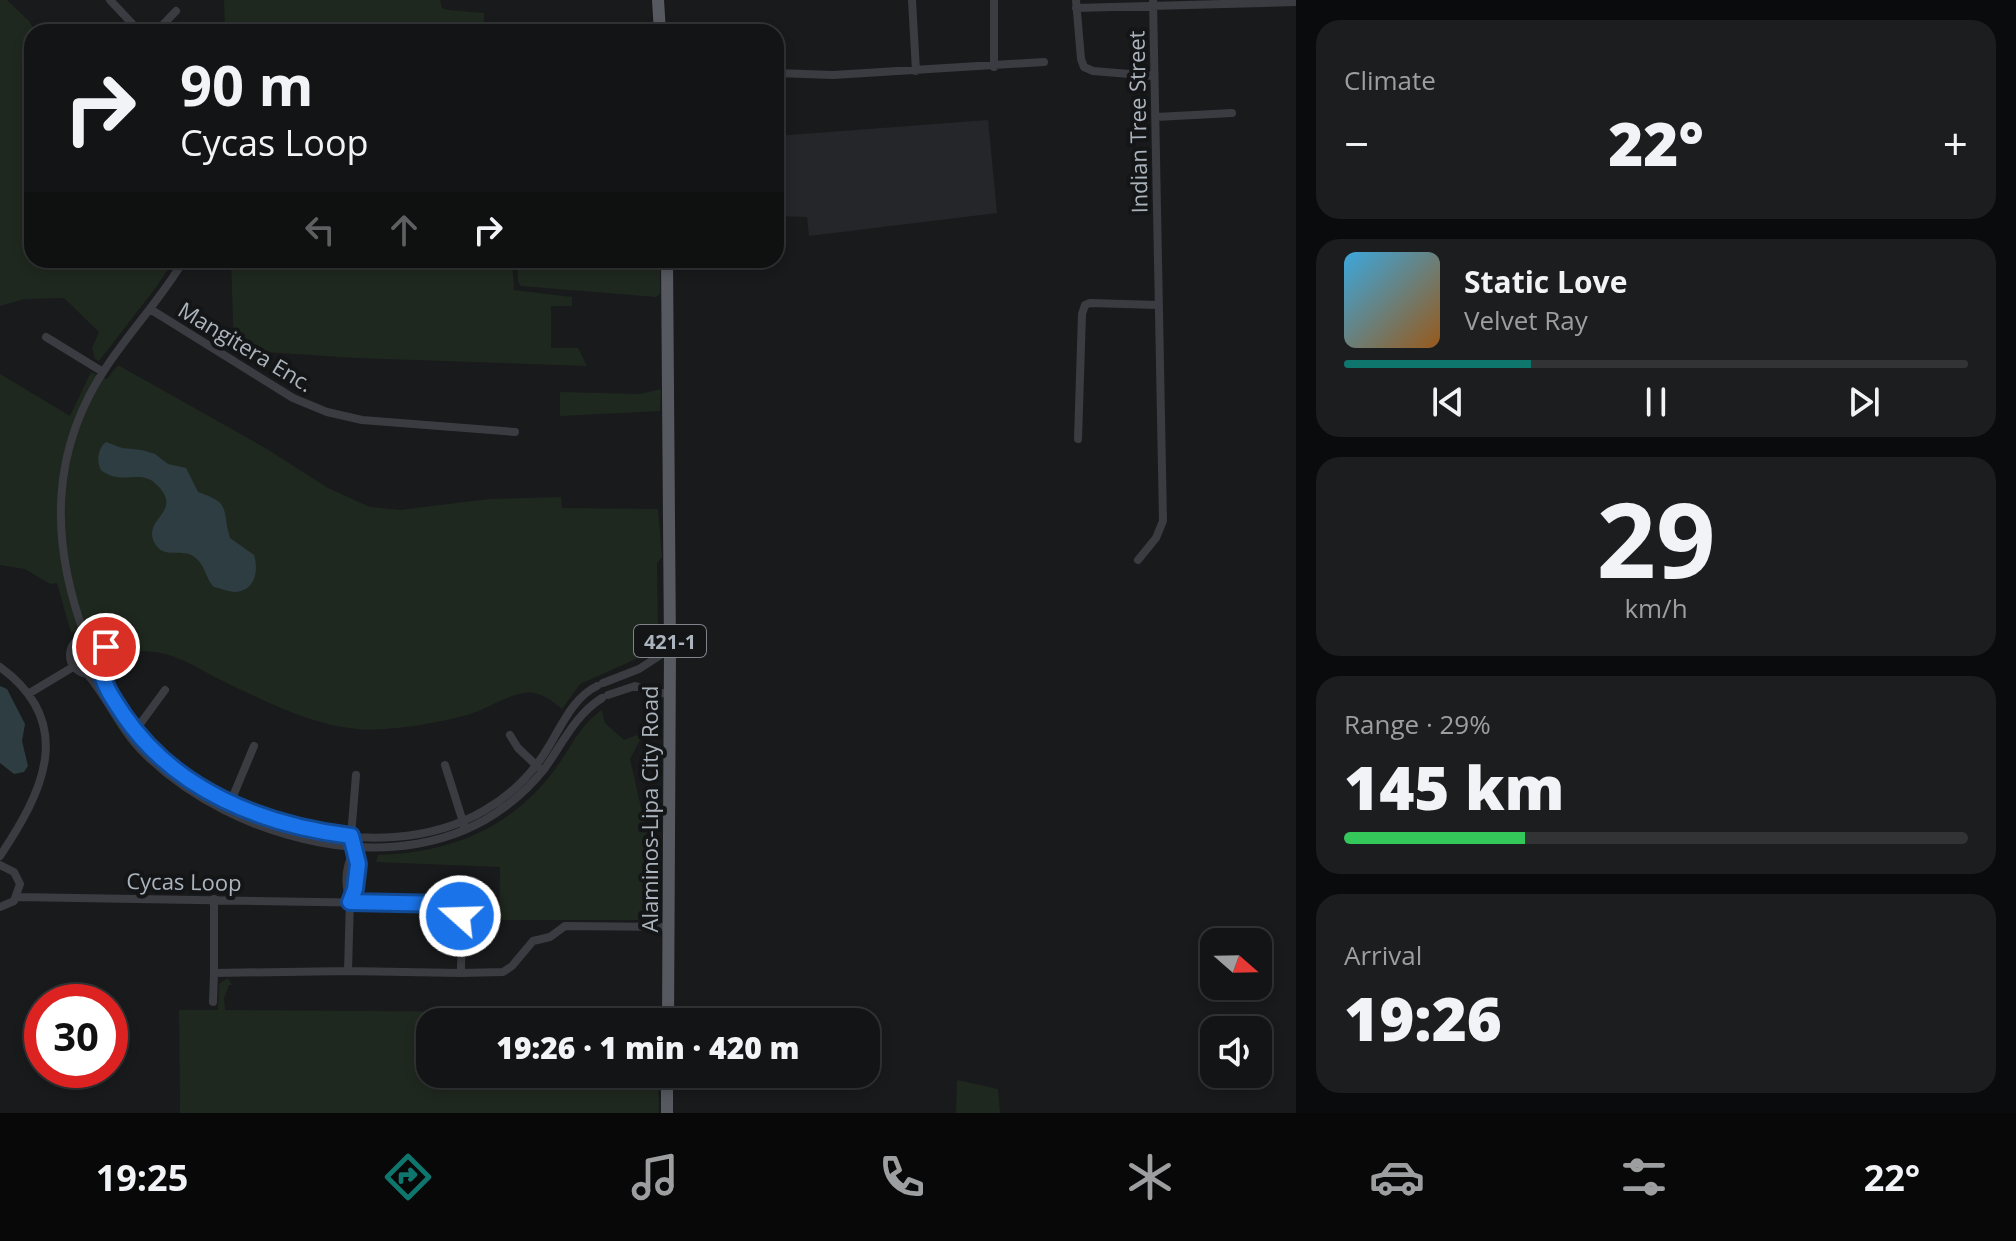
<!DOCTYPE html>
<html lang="en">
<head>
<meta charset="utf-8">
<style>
  body { margin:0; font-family:"Open Sans",sans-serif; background:#1c1d1e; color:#f1f3f6; height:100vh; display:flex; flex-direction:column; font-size:30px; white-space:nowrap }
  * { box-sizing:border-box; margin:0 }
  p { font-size:26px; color:#9d9ea0 }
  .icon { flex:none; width:44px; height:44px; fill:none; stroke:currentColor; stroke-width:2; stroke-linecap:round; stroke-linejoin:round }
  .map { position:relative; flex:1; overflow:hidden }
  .details { display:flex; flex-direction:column; gap:20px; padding:20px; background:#0a0b0c; width:720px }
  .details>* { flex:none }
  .top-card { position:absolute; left:24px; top:24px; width:760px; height:244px; border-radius:24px; box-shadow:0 4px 12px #0003,0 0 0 2px #323334; background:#131415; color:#f1f3f6; overflow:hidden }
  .needle { width:52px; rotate:110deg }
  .tools { position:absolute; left:1200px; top:928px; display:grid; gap:16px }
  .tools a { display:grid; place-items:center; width:72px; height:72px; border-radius:16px; background:#131415; box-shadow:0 4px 12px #0003,0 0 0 2px #323334; font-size:40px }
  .speed { position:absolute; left:24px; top:984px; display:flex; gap:16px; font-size:40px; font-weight:700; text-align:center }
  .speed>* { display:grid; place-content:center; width:104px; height:104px; border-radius:50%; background:#131415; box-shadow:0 4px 12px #0003,0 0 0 2px #323334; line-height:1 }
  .speed .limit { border:12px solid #d22; background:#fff; color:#111 }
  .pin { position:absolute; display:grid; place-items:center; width:68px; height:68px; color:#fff; margin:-34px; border:4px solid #fff; border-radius:50%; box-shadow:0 2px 8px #0007 }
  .me { position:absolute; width:88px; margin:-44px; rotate:290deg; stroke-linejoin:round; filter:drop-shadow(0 0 6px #0008) }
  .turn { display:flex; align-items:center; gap:28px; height:168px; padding:0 24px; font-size:36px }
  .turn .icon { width:104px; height:104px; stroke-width:2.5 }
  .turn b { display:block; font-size:56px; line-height:68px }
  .lanes { display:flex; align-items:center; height:76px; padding:0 24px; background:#0003; justify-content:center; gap:40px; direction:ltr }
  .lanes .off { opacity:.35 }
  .big { font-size:60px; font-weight:800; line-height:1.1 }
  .details .widget { flex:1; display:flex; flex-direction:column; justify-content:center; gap:12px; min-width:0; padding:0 28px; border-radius:24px; background:#1c1d1e }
  .details .dial { align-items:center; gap:0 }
  .dial b { font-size:104px; line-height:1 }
  .song { display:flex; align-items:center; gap:24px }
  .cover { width:96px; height:96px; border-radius:12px; background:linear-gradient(135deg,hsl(200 70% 55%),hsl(30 70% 35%)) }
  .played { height:8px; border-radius:4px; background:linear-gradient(90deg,#0f766e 30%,#323334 30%) }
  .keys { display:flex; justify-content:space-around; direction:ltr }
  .heat { display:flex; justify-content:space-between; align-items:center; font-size:44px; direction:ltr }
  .charge { height:12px; border-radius:6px; background:linear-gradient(90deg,#34c759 29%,#323334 0) }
  .trip { position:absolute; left:416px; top:1008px; width:464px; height:80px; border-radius:24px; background:#131415; box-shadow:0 4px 12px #0003,0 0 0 2px #323334; font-weight:800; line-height:80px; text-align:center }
  .tab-bar { display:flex; height:128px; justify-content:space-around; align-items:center; background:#080808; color:#9d9ea0 }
  .tab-bar .icon { width:56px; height:56px }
  .tab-bar .current { color:#0f766e }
  .tab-bar b { font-size:36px; color:#f1f3f6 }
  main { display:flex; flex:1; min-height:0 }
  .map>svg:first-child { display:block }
  .built { fill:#252629 }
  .green { fill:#1f281e }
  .water { fill:#2e3d41 }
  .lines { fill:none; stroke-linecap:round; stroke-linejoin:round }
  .minor { stroke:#3a3c41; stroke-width:8 }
  .primary { stroke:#565a60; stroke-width:12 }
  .route-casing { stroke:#114b97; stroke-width:20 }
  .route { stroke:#1a73e8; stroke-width:14 }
  .labels { text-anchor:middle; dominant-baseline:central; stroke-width:8; stroke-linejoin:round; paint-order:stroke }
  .shield { fill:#141517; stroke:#7e848a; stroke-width:2 }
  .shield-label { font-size:20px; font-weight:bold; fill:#abb4bc }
  .street-label { font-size:22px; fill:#abb4bc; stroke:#141517 }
</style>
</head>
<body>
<main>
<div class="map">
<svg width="1296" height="1113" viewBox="0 0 1296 1113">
  <rect width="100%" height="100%" fill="#191a1c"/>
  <path class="built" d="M988,120l9,93 -188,23 -2,-19 -31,-1v-80z"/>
  <path class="green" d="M0,0h7l22,21 7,11h-4v228h142l-17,26 -58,75 -4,-2 -3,-11 7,-16 -35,-34 -39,1 -25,7z
    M224,0h216l2,8 5,2 37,3v19h-259z
    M231,260h281l2,30 58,7v9h-21v42h27l9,18 -231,-8 -122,-8z
    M517,260h143v34l-4,3 -135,-11 -3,-5z
    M118,365l149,84 61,39 42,19 30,3 89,-11 72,-2 1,11 96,1 4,48 -5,6 1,68 -4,11 -18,17 -56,25 -18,25c-11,-9 -23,-19 -38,-16 -20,3 -38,17 -57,22 -29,8 -81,17 -110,14 -45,-4 -91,-27 -132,-47 -41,-20 -61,-39 -109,-27 -10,-22 -23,-28 -45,-22l-14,-50 -7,1 -25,-15 -25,-4v-191l70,42 21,-44 16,7z
    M661,389l-1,22 -100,5v-24l80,2z
    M602,710l3,13 19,17 13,-5 3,5 -10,19 16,71 5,90h-152l1,-53 -124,-5 2,-7c73,-2 134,-27 178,-87 15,-21 24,-43 46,-58z
    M228,978l4,7h-3l-5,13 1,12 431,3 1,9h-227v52h228l1,39h-479l-1,-103h39l1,-26z
    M957,1080l41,9 2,24h-44z"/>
  <path class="water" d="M106,442l16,6 20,2 13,4 13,10 18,4 12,24c34,12 23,15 32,46l24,17c5,16 1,36 -19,37 -7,0 -14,-4 -21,-5 -9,-9 -9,-24 -21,-31 -13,-8 -30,4 -39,-14 -11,-24 29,-30 4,-56 -17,-19 -36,1 -57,-16 -5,-9 -3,-22 5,-28z
    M0,686l7,3 18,35 -3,17 6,25 -4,6 -10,2 -14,-11z"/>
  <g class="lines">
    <path class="minor" d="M110,0l30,32
      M912,0l4,71
      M994,0v67
      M1076,0l5,59 3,8 9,4 61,5
      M1076,8l219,-6
      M156,32l20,-21
      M776,73l57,2 211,-13
      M1156,117l76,-4
      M150,309l143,89 34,14 35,8 153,12
      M46,337l57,35
      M1078,439l4,-125 3,-9 5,-2 68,2
      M1138,560l18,-22 7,-17 -10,-521
      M70 655a19 19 0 1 1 38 0a19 19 0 1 1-38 0Z
      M85,636c-35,-95 -36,-187 24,-273 24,-35 53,-66 75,-103
      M0,667c77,56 43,125 0,189
      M101,670c3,20 17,37 29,53 71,97 248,151 355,87 22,-13 43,-32 57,-53 17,-24 28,-58 55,-71
      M88,675c21,25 33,56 57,79 87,86 256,132 361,52 15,-11 28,-24 39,-38 17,-24 31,-54 57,-70
      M603,683l36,-14 31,-20
      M28,694l45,-27
      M608,695l27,-9 35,9
      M132,735l33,-45
      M510,735l8,13 20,19
      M445,765l19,60
      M228,808l26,-62
      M0,865l14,7 6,12 -6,17 -14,6
      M17,897l428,7c25,8 15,47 16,69l-113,-2
      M214,899v74l134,-2 2,-72 6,-11 2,-24 -7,-28 5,-61
      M350,899c-6,-16 -4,-33 4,-49
      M461,973l42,-1 9,-6 21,-25 17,-4 15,-11 104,1
      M213,1002l1,-29"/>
    <path class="primary" d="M658,0l2,32
      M667,260l3,389 -2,373
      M667,1113v-39"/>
  </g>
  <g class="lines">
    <defs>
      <path id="route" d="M106,647l2,12 -7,11c3,17 13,30 22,44 52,77 140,111 228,122l7,28 -3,25 -5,13 95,2 10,4 5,8"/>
    </defs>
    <use href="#route" class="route-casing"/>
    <use href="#route" class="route"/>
  </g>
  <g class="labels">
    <rect class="shield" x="634" y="625" width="72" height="32" rx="6"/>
    <g class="shield-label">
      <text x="670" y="641">421-1</text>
    </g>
    <g class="street-label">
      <text transform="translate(1137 122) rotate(-91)">Indian Tree Street</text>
      <text transform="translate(246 346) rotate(31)">Mangitera Enc.</text>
      <text transform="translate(649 809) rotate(-90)">Alaminos-Lipa City Road</text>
      <text transform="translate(184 881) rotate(1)">Cycas Loop</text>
    </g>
  </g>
</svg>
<div class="tools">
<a><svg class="needle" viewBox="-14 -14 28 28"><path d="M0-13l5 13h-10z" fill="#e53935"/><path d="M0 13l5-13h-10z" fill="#9d9ea0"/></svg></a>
<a><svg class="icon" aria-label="sound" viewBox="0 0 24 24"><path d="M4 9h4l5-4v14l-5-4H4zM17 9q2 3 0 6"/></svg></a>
</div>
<div class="speed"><div class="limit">30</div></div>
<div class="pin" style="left:106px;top:647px;background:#d93025"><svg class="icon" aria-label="arrive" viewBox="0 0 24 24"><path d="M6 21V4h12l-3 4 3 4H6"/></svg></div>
<svg class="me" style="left:460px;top:916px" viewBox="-20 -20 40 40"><circle r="17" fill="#1a73e8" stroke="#fff" stroke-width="3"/><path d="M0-11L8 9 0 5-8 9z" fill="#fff"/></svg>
<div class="trip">19:26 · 1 min · 420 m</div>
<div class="top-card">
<div class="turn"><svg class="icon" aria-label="right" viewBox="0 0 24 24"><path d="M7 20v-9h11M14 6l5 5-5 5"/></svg><div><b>90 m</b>Cycas Loop</div></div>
<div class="lanes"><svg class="icon off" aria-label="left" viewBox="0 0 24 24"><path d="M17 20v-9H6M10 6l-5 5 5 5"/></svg><svg class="icon off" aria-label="ahead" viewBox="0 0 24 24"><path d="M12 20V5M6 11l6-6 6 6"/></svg><svg class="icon" aria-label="right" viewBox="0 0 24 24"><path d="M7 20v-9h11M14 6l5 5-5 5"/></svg></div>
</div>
</div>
<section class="details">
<div class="widget"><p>Climate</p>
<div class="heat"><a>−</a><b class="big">22°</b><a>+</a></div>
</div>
<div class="widget">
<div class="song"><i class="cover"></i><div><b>Static Love</b><p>Velvet Ray</p></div></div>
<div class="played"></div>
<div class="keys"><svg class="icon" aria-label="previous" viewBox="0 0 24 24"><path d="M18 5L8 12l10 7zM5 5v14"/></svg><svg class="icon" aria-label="pause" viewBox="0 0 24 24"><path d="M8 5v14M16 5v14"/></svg><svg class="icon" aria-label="next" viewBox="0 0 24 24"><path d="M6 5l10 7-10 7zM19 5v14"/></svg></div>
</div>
<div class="widget dial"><b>29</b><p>km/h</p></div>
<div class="widget"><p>Range · 29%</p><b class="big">145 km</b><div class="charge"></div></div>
<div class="widget"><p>Arrival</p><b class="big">19:26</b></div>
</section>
</main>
<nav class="tab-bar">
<b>19:25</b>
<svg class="icon current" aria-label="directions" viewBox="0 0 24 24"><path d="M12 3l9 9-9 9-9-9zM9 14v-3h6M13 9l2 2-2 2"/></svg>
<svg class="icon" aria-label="music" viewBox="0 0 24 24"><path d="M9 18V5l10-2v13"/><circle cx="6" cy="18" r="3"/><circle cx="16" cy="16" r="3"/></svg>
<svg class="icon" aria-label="phone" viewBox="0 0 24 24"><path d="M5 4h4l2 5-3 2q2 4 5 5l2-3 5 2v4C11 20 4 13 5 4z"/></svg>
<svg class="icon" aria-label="climate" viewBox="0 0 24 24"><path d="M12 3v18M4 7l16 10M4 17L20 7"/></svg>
<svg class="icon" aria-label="car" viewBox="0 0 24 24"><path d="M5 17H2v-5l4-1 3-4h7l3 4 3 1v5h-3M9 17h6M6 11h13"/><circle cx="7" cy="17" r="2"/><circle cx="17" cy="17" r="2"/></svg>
<svg class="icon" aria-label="filters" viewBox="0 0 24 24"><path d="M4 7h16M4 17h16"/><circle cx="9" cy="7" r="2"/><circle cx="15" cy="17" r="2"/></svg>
<b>22°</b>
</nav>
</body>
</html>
